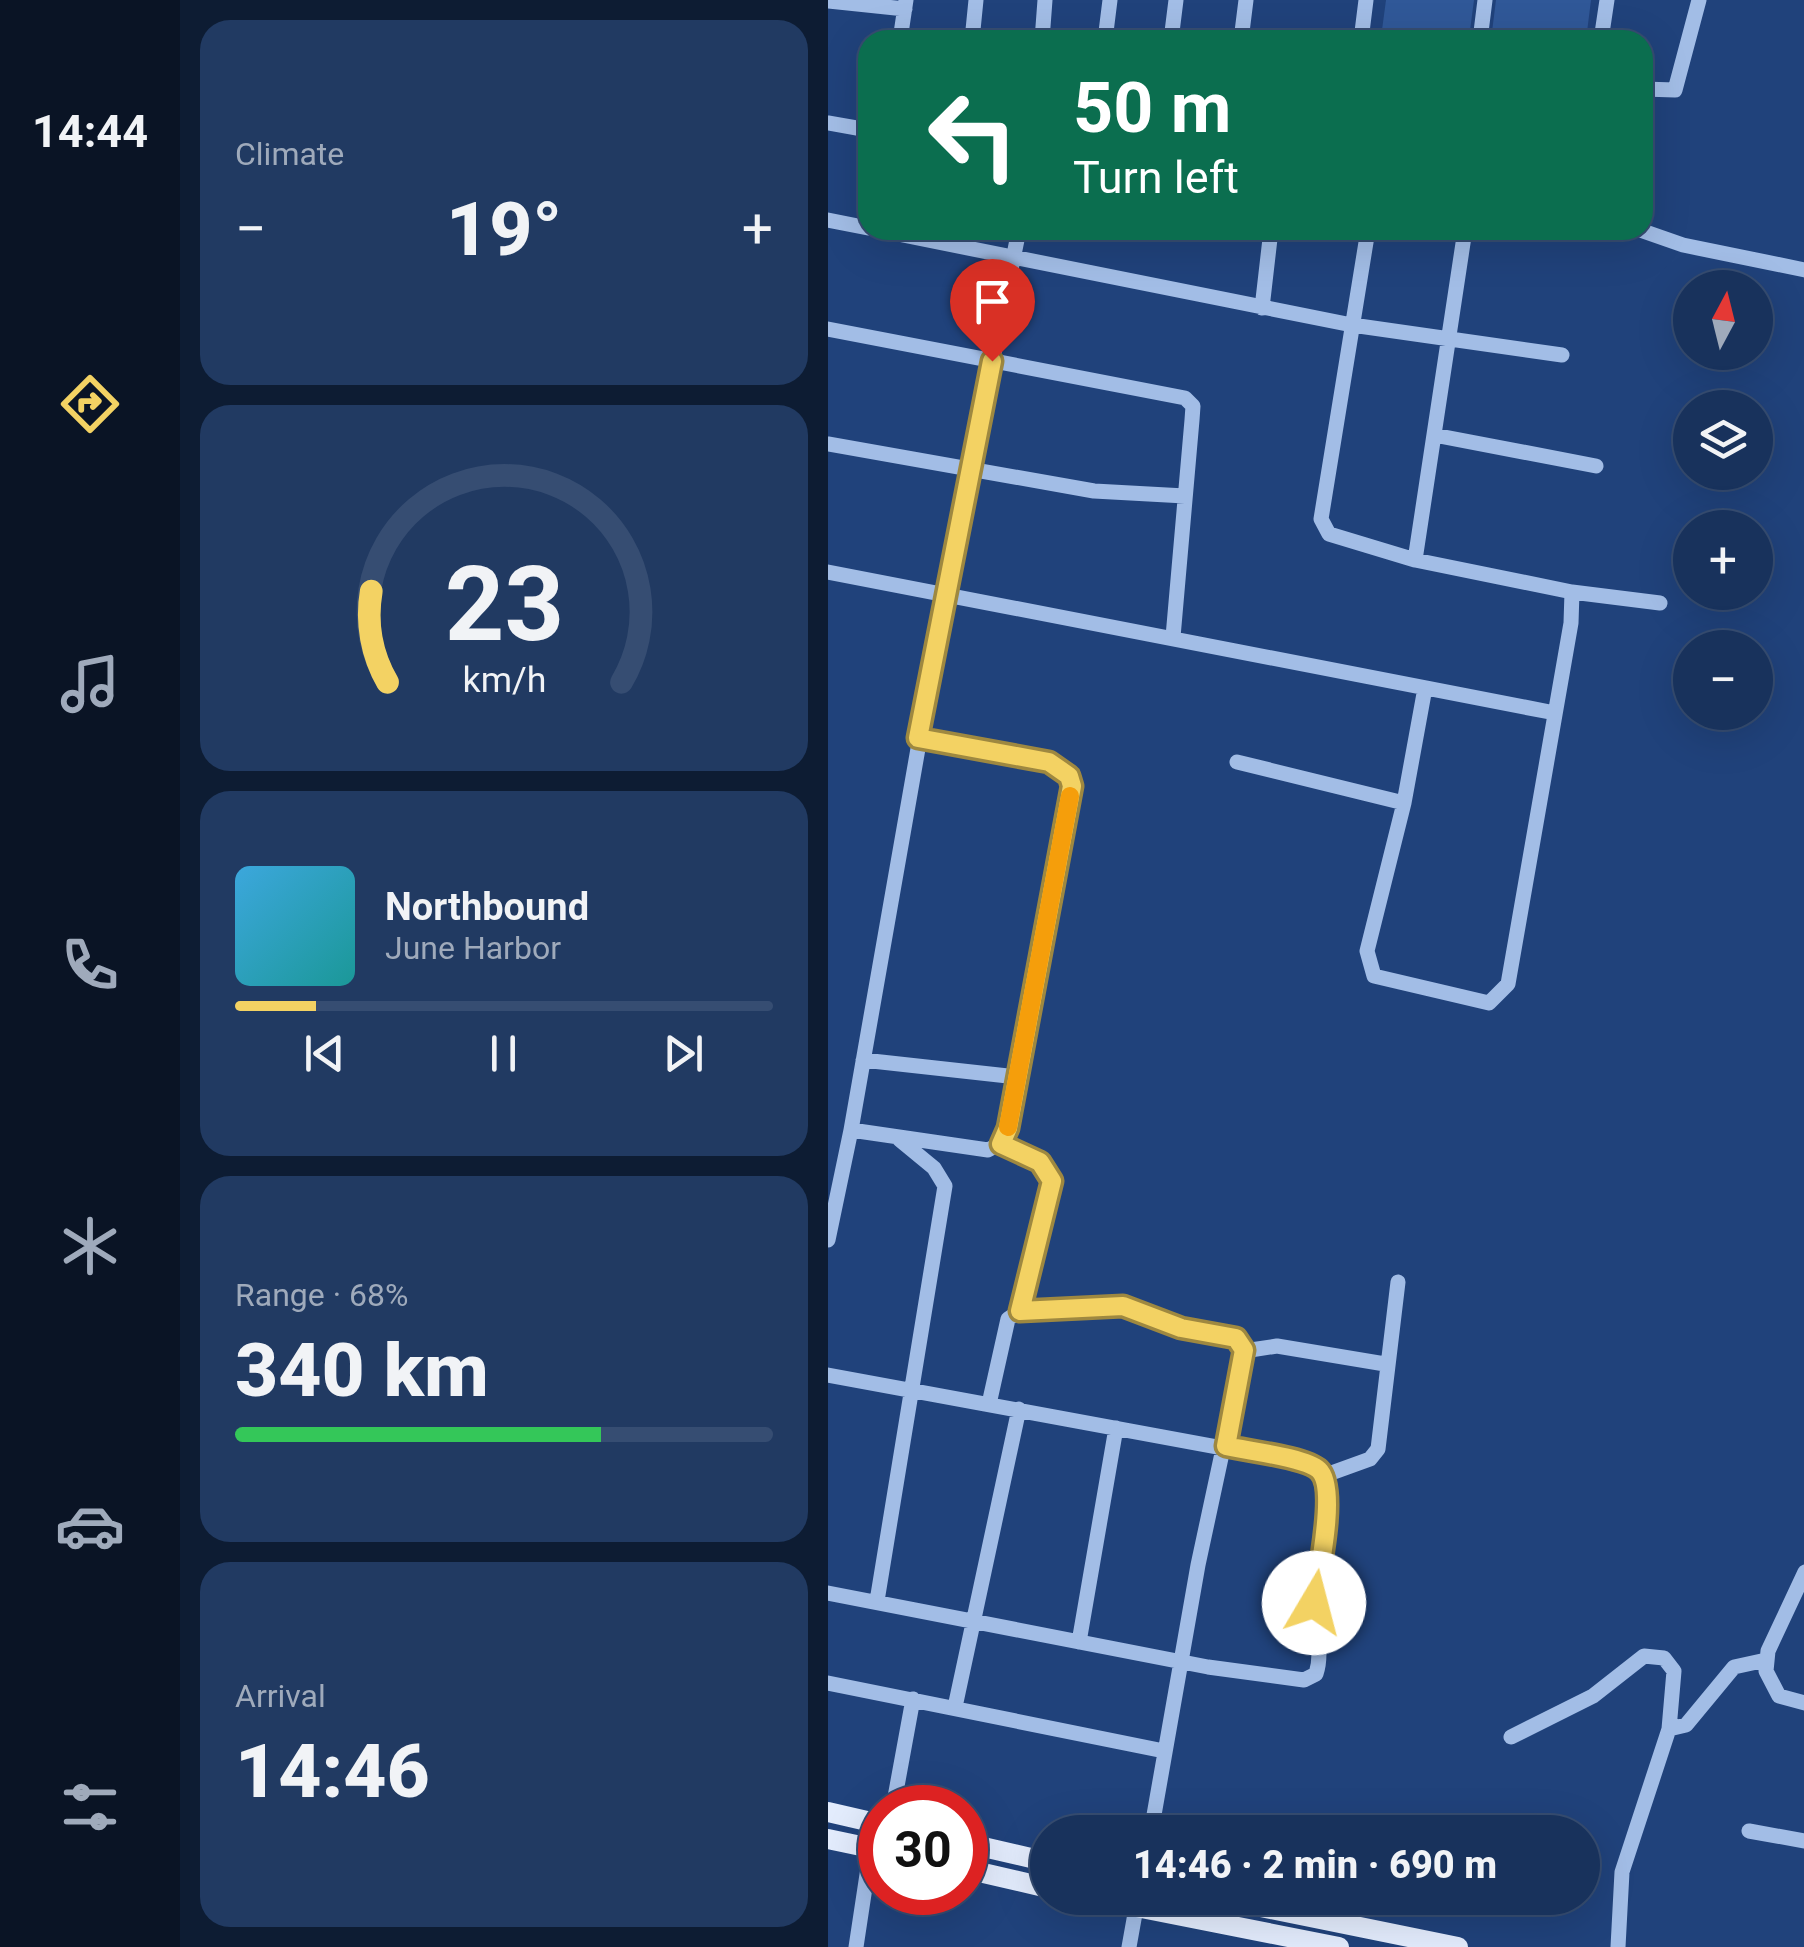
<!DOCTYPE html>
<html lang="en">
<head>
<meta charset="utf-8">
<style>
  body { margin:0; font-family:Roboto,sans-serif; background:#213a62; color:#f1f3f6; height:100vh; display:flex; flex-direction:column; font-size:38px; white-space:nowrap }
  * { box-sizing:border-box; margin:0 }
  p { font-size:32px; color:#9faabb }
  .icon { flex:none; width:55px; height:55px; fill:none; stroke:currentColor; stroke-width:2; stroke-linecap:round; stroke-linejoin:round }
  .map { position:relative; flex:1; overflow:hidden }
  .sheet { display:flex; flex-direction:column; gap:20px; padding:20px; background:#0d1c33; width:648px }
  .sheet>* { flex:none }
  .guide { position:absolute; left:30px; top:30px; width:795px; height:210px; border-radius:30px; box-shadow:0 10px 40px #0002,0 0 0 2px #364d72; background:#0b6e4f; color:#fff; overflow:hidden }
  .needle { width:65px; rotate:7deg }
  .tools { position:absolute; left:845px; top:270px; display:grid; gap:20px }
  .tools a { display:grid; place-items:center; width:100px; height:100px; border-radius:50%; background:#18325c; box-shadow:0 10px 40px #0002,0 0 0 2px #364d72; font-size:50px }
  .speed { position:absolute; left:30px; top:1785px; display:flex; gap:20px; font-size:50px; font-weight:700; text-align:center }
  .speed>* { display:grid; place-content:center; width:130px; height:130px; border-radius:50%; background:#18325c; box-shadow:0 10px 40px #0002,0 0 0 2px #364d72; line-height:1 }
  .speed .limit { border:15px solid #d22; background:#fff; color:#111 }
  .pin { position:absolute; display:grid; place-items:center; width:85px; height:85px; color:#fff; margin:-102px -42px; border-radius:50% 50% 50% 0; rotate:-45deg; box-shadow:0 0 10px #0007 }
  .pin .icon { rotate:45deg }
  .me { position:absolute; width:110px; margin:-55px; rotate:8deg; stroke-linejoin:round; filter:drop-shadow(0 0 8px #0008) }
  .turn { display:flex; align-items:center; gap:35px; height:210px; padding:0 50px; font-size:45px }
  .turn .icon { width:130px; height:130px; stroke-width:2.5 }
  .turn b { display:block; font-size:70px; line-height:85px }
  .big { font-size:75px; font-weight:800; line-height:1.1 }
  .sheet .card { flex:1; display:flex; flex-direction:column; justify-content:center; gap:15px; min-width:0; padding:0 35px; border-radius:30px; background:#213a62 }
  .sheet .dial { align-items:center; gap:0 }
  .dial svg { height:260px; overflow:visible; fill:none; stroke:#364d72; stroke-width:7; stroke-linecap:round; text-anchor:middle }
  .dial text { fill:#f1f3f6; stroke:none }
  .song { display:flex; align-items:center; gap:30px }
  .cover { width:120px; height:120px; border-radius:15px; background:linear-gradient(135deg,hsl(200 70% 55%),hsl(180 70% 35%)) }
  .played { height:10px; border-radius:5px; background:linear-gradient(90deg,#f3d263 15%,#364d72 15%) }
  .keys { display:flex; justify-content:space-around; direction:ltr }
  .heat { display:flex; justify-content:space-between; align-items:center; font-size:55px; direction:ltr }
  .charge { height:15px; border-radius:8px; background:linear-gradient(90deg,#34c759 68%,#364d72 0) }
  .trip { position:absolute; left:202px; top:1815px; width:570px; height:100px; border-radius:50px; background:#18325c; box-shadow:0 10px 40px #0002,0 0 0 2px #364d72; font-weight:800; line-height:100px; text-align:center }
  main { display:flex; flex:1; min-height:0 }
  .menu { display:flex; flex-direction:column; width:180px; justify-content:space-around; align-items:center; background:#0a1425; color:#9faabb }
  .menu .icon { width:70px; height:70px }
  .menu .current { color:#f3d263 }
  .menu b { font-size:45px; color:#f1f3f6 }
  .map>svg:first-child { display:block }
  .building { fill:#305898 }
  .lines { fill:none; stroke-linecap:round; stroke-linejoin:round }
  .minor { stroke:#a2bde6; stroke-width:15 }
  .major { stroke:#e3ecfd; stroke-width:20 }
  .route-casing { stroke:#9e8840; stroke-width:25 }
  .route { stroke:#f3d263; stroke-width:18 }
  .slow { stroke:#f59e0b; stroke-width:18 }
</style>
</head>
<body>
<main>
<nav class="menu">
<b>14:44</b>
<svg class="icon current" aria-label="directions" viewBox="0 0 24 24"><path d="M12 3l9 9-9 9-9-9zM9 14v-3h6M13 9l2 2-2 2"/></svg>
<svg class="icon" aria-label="music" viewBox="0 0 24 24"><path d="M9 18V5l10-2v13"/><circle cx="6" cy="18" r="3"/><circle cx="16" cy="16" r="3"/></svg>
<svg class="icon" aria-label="phone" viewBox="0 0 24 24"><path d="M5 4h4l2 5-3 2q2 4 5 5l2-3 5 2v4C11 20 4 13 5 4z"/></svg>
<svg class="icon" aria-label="climate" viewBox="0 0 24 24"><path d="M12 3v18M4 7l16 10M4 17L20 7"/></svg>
<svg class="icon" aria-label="car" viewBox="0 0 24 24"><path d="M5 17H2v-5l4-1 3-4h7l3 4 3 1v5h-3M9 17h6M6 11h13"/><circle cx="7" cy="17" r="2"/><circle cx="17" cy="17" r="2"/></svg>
<svg class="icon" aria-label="filters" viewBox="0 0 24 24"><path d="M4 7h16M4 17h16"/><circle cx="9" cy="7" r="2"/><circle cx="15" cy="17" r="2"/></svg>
</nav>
<section class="sheet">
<div class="card"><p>Climate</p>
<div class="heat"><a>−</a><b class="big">19°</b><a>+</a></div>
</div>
<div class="card dial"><svg viewBox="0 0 100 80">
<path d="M14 69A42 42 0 1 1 86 69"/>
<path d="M14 69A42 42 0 0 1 9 41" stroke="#f3d263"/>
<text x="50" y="56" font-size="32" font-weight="700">23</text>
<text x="50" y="72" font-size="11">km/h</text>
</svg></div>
<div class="card">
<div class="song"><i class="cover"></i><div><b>Northbound</b><p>June Harbor</p></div></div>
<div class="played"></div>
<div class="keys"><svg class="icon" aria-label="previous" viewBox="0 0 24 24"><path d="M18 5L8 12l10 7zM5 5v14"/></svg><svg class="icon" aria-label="pause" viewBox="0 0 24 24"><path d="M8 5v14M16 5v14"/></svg><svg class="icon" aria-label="next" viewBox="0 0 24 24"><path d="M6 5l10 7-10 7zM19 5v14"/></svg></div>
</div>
<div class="card"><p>Range · 68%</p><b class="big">340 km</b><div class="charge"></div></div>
<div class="card"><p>Arrival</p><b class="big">14:46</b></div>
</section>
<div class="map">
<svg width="977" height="1947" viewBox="0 0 977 1947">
  <rect width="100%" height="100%" fill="#20427b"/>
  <path class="building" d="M558,0h88l-5,38 -59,-5 -1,7h-14l1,-8 -14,-2z
    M668,0h95l-5,40h-95z"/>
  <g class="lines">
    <path class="minor" d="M0,1l77,8
      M72,40l6,-40
      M144,40l4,-40
      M214,40l3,-40
      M277,40l5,-40
      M343,40l5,-40
      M413,40l5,-40
      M533,40l5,-40
      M652,40l5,-40
      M773,40l6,-40
      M815,89l32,1 24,-90
      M0,123l40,7
      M0,220l40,8
      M50,230l474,95 210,30
      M540,230l-47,289 8,15 86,26 157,32 -1,31 -63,361 -19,19 -115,-27 -7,-25 37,-148 21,-115
      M812,230l43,15 122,25
      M434,308l9,-78
      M0,329l357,69 8,8 -1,14 -19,217
      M606,435l162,31
      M0,444l266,47 91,5
      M587,560l50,-330
      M0,572l727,141
      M744,592l88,11
      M409,762l167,41
      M35,1060l154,17
      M23,1130l137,20 13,-7 7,-16 57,-294c4,-30 17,-55 -16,-71l-130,-24
      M173,1143l39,19 12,19 -32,130
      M0,1240l23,-110 94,-535 74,-365
      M416,1351l33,-5 108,18
      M0,1375l476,88c44,14 11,103 10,139 -1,25 10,48 2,72l-12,6 -96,-13 -380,-74
      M161,1404l19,-85 12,-8 103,-6 58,23 48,7 8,3 7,13 -46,214 -47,267
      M495,1476l47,-17 8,-10 20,-167
      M977,1572l-37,79 -2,20 13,25 26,7
      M49,1601l68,-415 -11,-18 -34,-28
      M251,1642l37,-214
      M0,1683l336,68
      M127,1707l64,-298
      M841,1729l17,-4 48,-58 32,-7
      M683,1737l82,-41 51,-40 20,2 10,13 -5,58 -47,143 -4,75
      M65,1808l20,-109
      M921,1831l56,10
      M28,1947l15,-99
      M301,1947l7,-39"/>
    <path class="major" d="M0,1812l52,12
      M0,1839l52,11
      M138,1843l82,19
      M138,1869l82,19
      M263,1898l248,49
      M389,1898l241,49"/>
  </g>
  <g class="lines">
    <defs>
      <path id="route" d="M164,361l-74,377 131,24 20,14 3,10 -64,342 -7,16 39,18 12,19 -32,130 103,-5 58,22 55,10 8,12 -18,96c21,5 79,11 93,24 19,18 -1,107 -5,133"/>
    </defs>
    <use href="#route" class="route-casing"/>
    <use href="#route" class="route"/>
    <path class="slow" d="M180,1127l62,-331"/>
  </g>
</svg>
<div class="tools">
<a><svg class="needle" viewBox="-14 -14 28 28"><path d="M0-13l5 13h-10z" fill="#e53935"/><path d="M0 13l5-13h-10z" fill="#9faabb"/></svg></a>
<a><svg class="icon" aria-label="layers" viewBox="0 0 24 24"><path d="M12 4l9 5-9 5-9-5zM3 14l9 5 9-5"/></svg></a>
<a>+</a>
<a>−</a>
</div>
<div class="speed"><div class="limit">30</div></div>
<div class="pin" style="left:164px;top:361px;background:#d93025"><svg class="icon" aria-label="arrive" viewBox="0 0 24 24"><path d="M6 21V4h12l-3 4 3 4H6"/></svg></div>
<svg class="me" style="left:486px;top:1603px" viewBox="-20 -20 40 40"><circle r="19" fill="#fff"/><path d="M0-13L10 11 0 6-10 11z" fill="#f3d263"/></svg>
<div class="trip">14:46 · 2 min · 690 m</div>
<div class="guide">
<div class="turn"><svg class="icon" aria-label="left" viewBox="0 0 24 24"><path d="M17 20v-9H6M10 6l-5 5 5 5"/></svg><div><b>50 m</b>Turn left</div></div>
</div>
</div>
</main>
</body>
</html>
